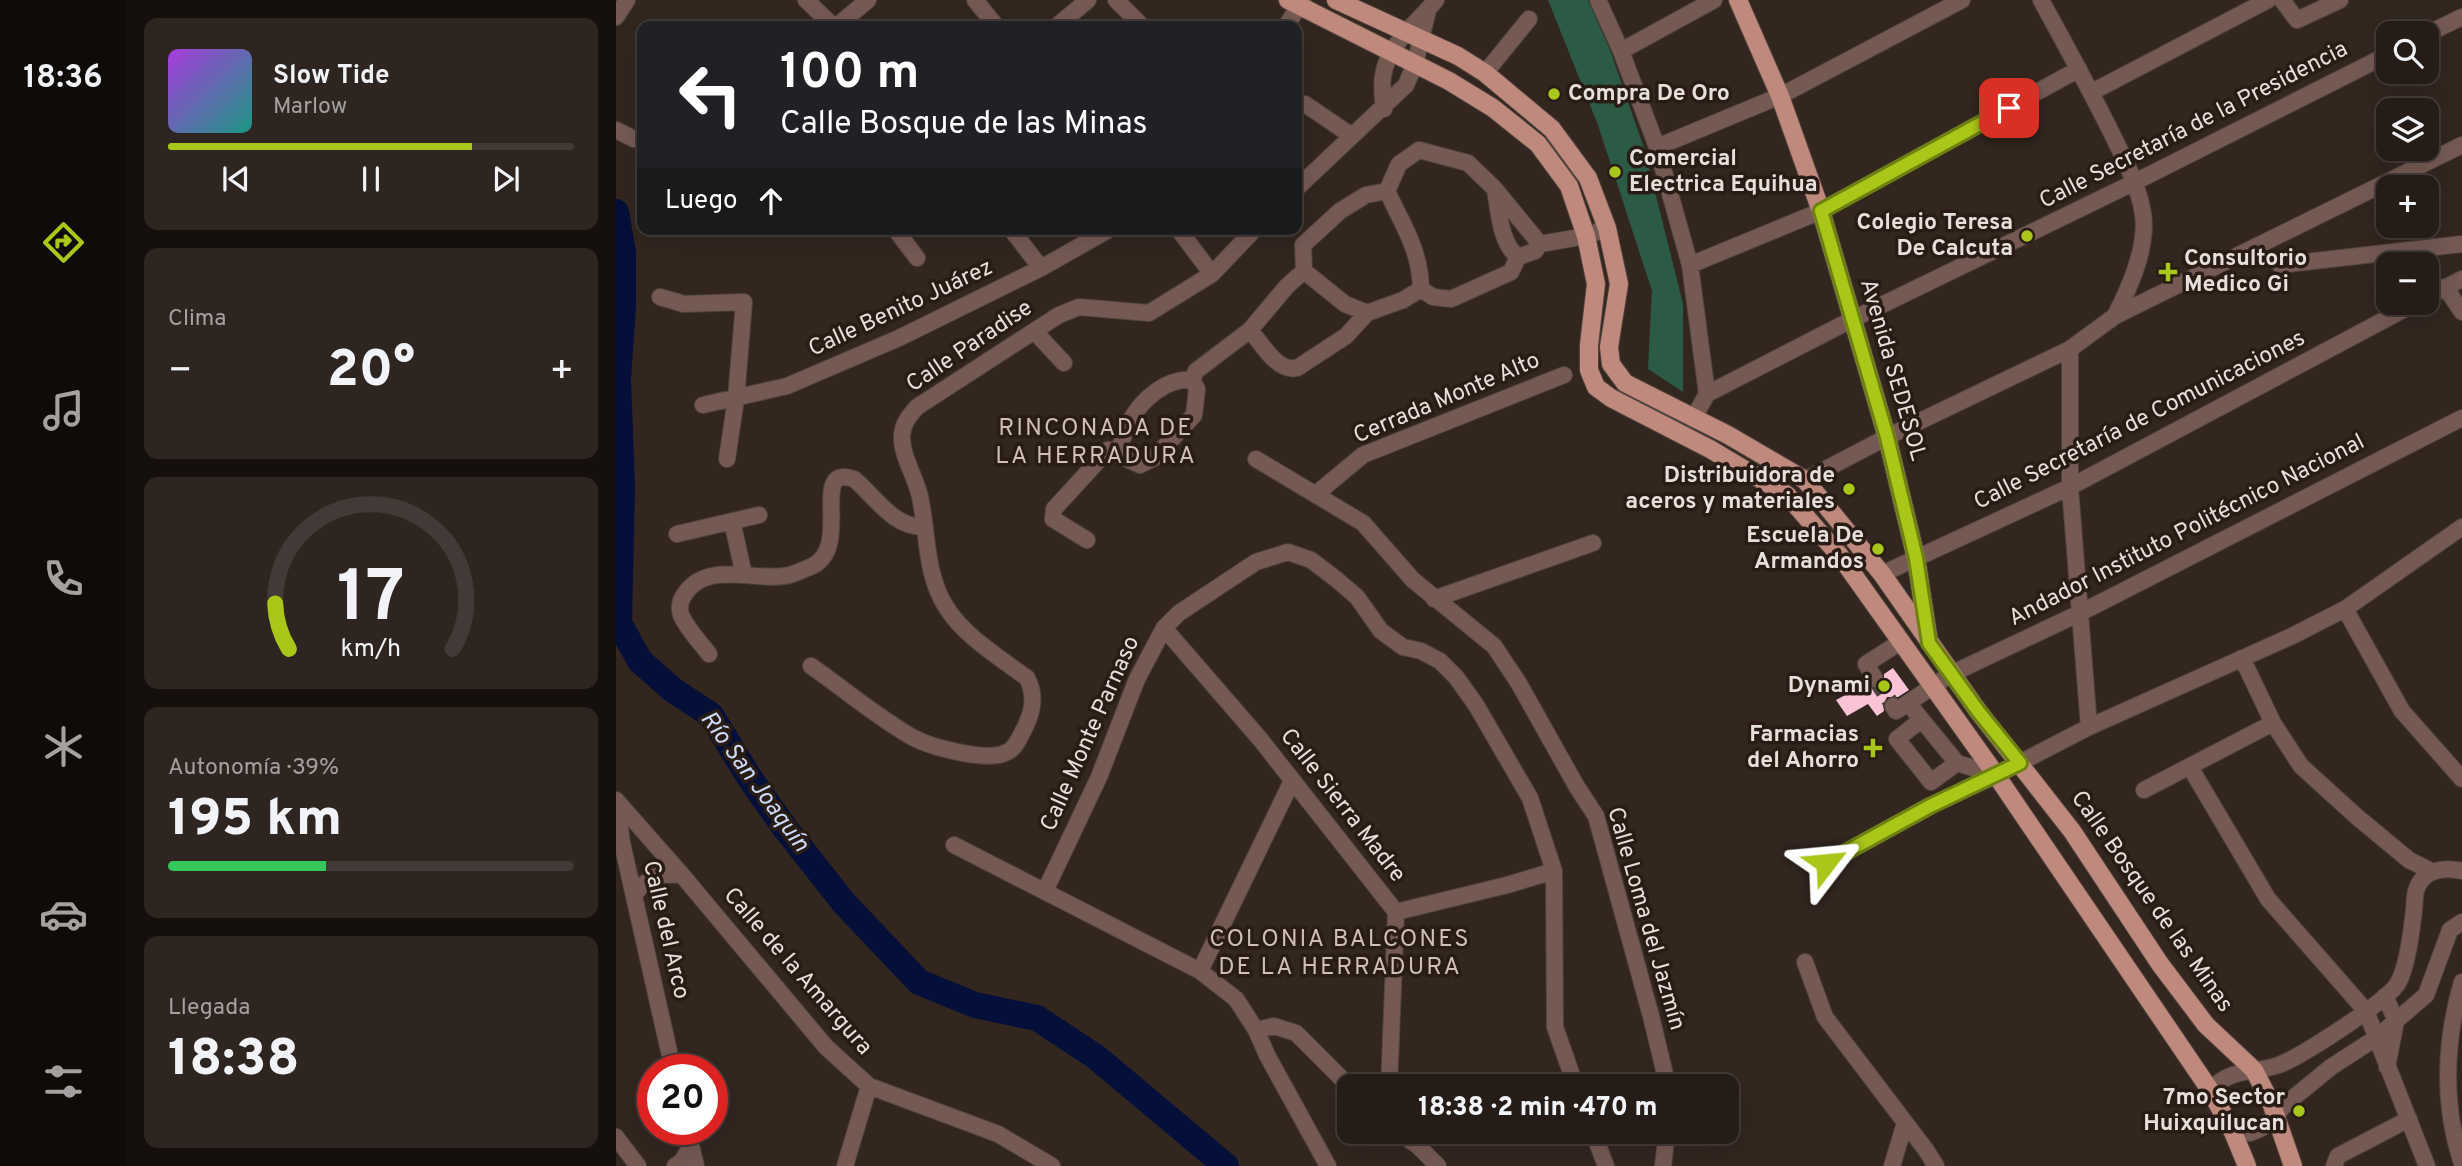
<!DOCTYPE html>
<html lang="es">
<head>
<meta charset="utf-8">
<style>
  body { margin:0; font-family:Overpass,sans-serif; background:#2e2520; color:#f1f3f6; height:100vh; display:flex; flex-direction:column; font-size:26px; white-space:nowrap }
  * { box-sizing:border-box; margin:0 }
  p { font-size:23px; color:#a4a1a1 }
  .icon { flex:none; width:38px; height:38px; fill:none; stroke:currentColor; stroke-width:2; stroke-linecap:round; stroke-linejoin:round }
  .map { position:relative; flex:1; overflow:hidden }
  .drawer { display:flex; flex-direction:column; gap:18px; padding:18px; background:#150f0d; width:490px }
  .drawer>* { flex:none }
  .guide { position:absolute; left:21px; top:21px; width:665px; height:214px; border-radius:14px; box-shadow:0 7px 28px #0002,0 0 0 2px #423a36; background:#202124; color:#fff; overflow:hidden }
  .tools { position:absolute; left:1760px; top:21px; display:grid; gap:14px }
  .tools a { display:grid; place-items:center; width:63px; height:63px; border-radius:14px; background:#261c17; box-shadow:0 7px 28px #0002,0 0 0 2px #423a36; font-size:35px }
  .speed { position:absolute; left:21px; top:1054px; display:flex; gap:14px; font-size:35px; font-weight:700; text-align:center }
  .speed>* { display:grid; place-content:center; width:91px; height:91px; border-radius:50%; background:#261c17; box-shadow:0 7px 28px #0002,0 0 0 2px #423a36; line-height:1 }
  .speed .limit { border:10px solid #d22; background:#fff; color:#111 }
  .pin { position:absolute; display:grid; place-items:center; width:60px; height:60px; color:#fff; margin:-30px; border-radius:14px; box-shadow:0 4px 10px #0006 }
  .me { position:absolute; width:77px; margin:-38px; rotate:61deg; stroke-linejoin:round; filter:drop-shadow(0 0 5px #0008) }
  .turn { display:flex; align-items:center; gap:24px; height:147px; padding:0 28px; font-size:32px }
  .turn .icon { width:91px; height:91px; stroke-width:2.5 }
  .turn b { display:block; font-size:49px; line-height:60px }
  .then { display:flex; align-items:center; height:66px; padding:0 28px; background:#0003; gap:14px; font-size:26px }
  .big { font-size:52px; font-weight:800; line-height:1.1 }
  .drawer .tile { flex:1; display:flex; flex-direction:column; justify-content:center; gap:10px; min-width:0; padding:0 24px; border-radius:14px; background:#2e2520 }
  .drawer .dial { align-items:center; gap:0 }
  .dial svg { height:182px; overflow:visible; fill:none; stroke:#423a36; stroke-width:7; stroke-linecap:round; text-anchor:middle }
  .dial text { fill:#f1f3f6; stroke:none }
  .song { display:flex; align-items:center; gap:21px }
  .cover { width:84px; height:84px; border-radius:10px; background:linear-gradient(135deg,hsl(280 70% 55%),hsl(170 70% 35%)) }
  .played { height:7px; border-radius:4px; background:linear-gradient(90deg,#a9c719 75%,#423a36 75%) }
  .keys { display:flex; justify-content:space-around; direction:ltr }
  .heat { display:flex; justify-content:space-between; align-items:center; font-size:38px; direction:ltr }
  .charge { height:10px; border-radius:5px; background:linear-gradient(90deg,#34c759 39%,#423a36 0) }
  .trip { position:absolute; left:721px; top:1074px; width:402px; height:70px; border-radius:14px; background:#261c17; box-shadow:0 7px 28px #0002,0 0 0 2px #423a36; font-weight:800; line-height:70px; text-align:center }
  main { display:flex; flex:1; min-height:0 }
  .tab-bar { display:flex; flex-direction:column; width:126px; justify-content:space-around; align-items:center; background:#0f0b09; color:#a4a1a1 }
  .tab-bar .icon { width:49px; height:49px }
  .tab-bar .on { color:#a9c719 }
  .tab-bar b { font-size:32px; color:#f1f3f6 }
  .map>svg:first-child { display:block }
  .green { fill:#2c5b45 }
  .lines { fill:none; stroke-linecap:round; stroke-linejoin:round }
  .river { stroke:#041039; stroke-width:26 }
  .building { fill:#f9c3d5 }
  .minor-tunnel { stroke:#4d423b; stroke-width:16; stroke-dasharray:16 8; stroke-linecap:butt }
  .minor-casing { stroke:#4f443d; stroke-width:18 }
  .major-casing { stroke:#4f443d; stroke-width:20 }
  .minor { stroke:#755a54; stroke-width:16 }
  .major { stroke:#c0897e; stroke-width:18 }
  .route-casing { stroke:#6e8110; stroke-width:18 }
  .route { stroke:#a9c719; stroke-width:12 }
  .poi-dot { fill:#a9c719; stroke:#281c15; stroke-width:2.5 }
  .labels { text-anchor:middle; dominant-baseline:central; stroke-width:7; stroke-linejoin:round; paint-order:stroke }
  .poi-label { font-size:23px; font-weight:bold; fill:#e7dfda; stroke:#281c15; text-anchor:end }
  .street-label { font-size:23px; fill:#e7dfda; stroke:#281c15 }
  .neighbourhood-label { font-size:24px; letter-spacing:2px; fill:#cfbfb6; stroke:#281c15 }
  .water-label { font-size:24px; font-style:italic; fill:#cedcfb; stroke:#281c15 }
</style>
</head>
<body>
<main>
<nav class="tab-bar">
<b>18:36</b>
<svg class="icon on" aria-label="directions" viewBox="0 0 24 24"><path d="M12 3l9 9-9 9-9-9zM9 14v-3h6M13 9l2 2-2 2"/></svg>
<svg class="icon" aria-label="music" viewBox="0 0 24 24"><path d="M9 18V5l10-2v13"/><circle cx="6" cy="18" r="3"/><circle cx="16" cy="16" r="3"/></svg>
<svg class="icon" aria-label="phone" viewBox="0 0 24 24"><path d="M5 4h4l2 5-3 2q2 4 5 5l2-3 5 2v4C11 20 4 13 5 4z"/></svg>
<svg class="icon" aria-label="climate" viewBox="0 0 24 24"><path d="M12 3v18M4 7l16 10M4 17L20 7"/></svg>
<svg class="icon" aria-label="car" viewBox="0 0 24 24"><path d="M5 17H2v-5l4-1 3-4h7l3 4 3 1v5h-3M9 17h6M6 11h13"/><circle cx="7" cy="17" r="2"/><circle cx="17" cy="17" r="2"/></svg>
<svg class="icon" aria-label="filters" viewBox="0 0 24 24"><path d="M4 7h16M4 17h16"/><circle cx="9" cy="7" r="2"/><circle cx="15" cy="17" r="2"/></svg>
</nav>
<section class="drawer">
<div class="tile">
<div class="song"><i class="cover"></i><div><b>Slow Tide</b><p>Marlow</p></div></div>
<div class="played"></div>
<div class="keys"><svg class="icon" aria-label="previous" viewBox="0 0 24 24"><path d="M18 5L8 12l10 7zM5 5v14"/></svg><svg class="icon" aria-label="pause" viewBox="0 0 24 24"><path d="M8 5v14M16 5v14"/></svg><svg class="icon" aria-label="next" viewBox="0 0 24 24"><path d="M6 5l10 7-10 7zM19 5v14"/></svg></div>
</div>
<div class="tile"><p>Clima</p>
<div class="heat"><a>−</a><b class="big">20°</b><a>+</a></div>
</div>
<div class="tile dial"><svg viewBox="0 0 100 80">
<path d="M14 69A42 42 0 1 1 86 69"/>
<path d="M14 69A42 42 0 0 1 8 49" stroke="#a9c719"/>
<text x="50" y="56" font-size="32" font-weight="700">17</text>
<text x="50" y="72" font-size="11">km/h</text>
</svg></div>
<div class="tile"><p>Autonomía · 39%</p><b class="big">195 km</b><div class="charge"></div></div>
<div class="tile"><p>Llegada</p><b class="big">18:38</b></div>
</section>
<div class="map">
<svg width="1846" height="1166" viewBox="0 0 1846 1166">
  <rect width="100%" height="100%" fill="#32261f"/>
  <path class="green" d="M932,0h40l22,50 34,98 39,156v88l-35,-23 4,-78 -54,-166z"/>
  <g class="lines">
    <path class="river" d="M0,212l7,41v55l-5,71 4,108 -3,136 21,38 33,29 38,25 40,65 34,48 59,75 75,79 56,23 62,13 59,39 130,109"/>
  </g>
  <path class="building" d="M1277,668l16,22 -11,7h-11l-4,8 1,6 -7,5 -9,-12 -21,12 -11,-16 30,-16 5,4h9l4,-5v-9z"/>
  <g class="lines">
    <path class="minor-tunnel" d="M1259,679l18,27"/>
    <defs>
      <path id="minor" d="M190,0l27,26
        M359,0l21,26
        M500,0l26,26
        M982,0l23,51 36,96 33,118 17,129
        M1425,0c25,46 50,91 73,138 12,25 25,49 29,76 5,33 -13,73 -28,102
        M1666,0l15,20 43,-20
        M0,17l11,-17
        M221,26l31,-26
        M441,26l31,-26
        M670,26l17,-26
        M1811,34l35,-17
        M1005,51l93,-51
        M869,73l44,-54
        M1476,92l176,-92
        M689,104l47,32
        M768,109c-1,-11 -3,-23 -1,-33 4,-31 35,-54 53,-76
        M0,130l18,9
        M1041,147l123,-51 182,-96
        M681,188l109,-103 9,-21 13,-54
        M879,190c4,21 5,53 23,67l17,-6 5,-7 46,-8 21,-8
        M279,229l22,29
        M395,229l30,39
        M563,230l33,44
        M1074,265l131,-54 258,-142
        M1664,265l182,-21
        M688,271l41,33 22,9 36,-13 18,-11c-1,-40 -18,-63 -34,-98l12,-27 20,-14 49,13 26,25 46,56
        M688,271l-1,-26 37,-34 26,-16 21,-4
        M1829,287l17,25
        M805,289l12,8 18,2 60,-27 7,-15
        M44,297l24,7 60,-2 -8,97 -9,60
        M1811,297l35,-18
        M634,330c12,14 27,42 47,38l49,-32 21,-23
        M419,332l29,31
        M1454,349v138l19,240
        M87,405l84,-19 112,-48 142,-70 69,-39
        M1077,419l14,-25 146,-75 282,-137 254,-128
        M502,453c4,-10 6,-23 12,-32 12,-22 36,-43 62,-41
        M640,459l107,64 50,57 81,66 24,36 59,105 19,29 55,200 17,71
        M1189,480l82,-43 183,-88 45,-33 347,-171
        M700,494l47,-39 201,-80
        M116,521l12,54
        M61,534l82,-19
        M471,540l-34,-21 1,-10 54,-59 32,15 14,-7 40,-43 3,-26 -5,-9 4,-9 54,-41 37,-44 17,-15
        M1266,574l188,-87 346,-184
        M818,599l159,-56
        M1729,609l57,102 60,68
        M548,628l96,111 136,173 -7,175
        M93,654c-9,-12 -22,-25 -28,-39 -2,-7 -1,-14 3,-20 23,-36 72,-12 106,-20 6,-2 13,-5 20,-8 45,-18 -3,-104 44,-88 22,18 39,49 71,48
        M1626,658l31,65 28,43 55,50 53,44 24,12
        M195,666c33,23 66,51 101,71 18,10 74,25 93,16 9,-3 13,-12 17,-20 10,-18 15,-36 5,-55 -28,-21 -62,-41 -81,-71 -21,-33 -18,-74 -26,-110 -4,-20 -19,-41 -18,-62 1,-12 7,-19 15,-28l142,-92 20,-8 70,6 63,-39 43,-45
        M1259,679l-9,-15 36,-23
        M1292,703l49,60 -26,19 -34,-43 24,-19
        M1277,706l3,5 55,-37 129,-61 382,-195
        M1341,763l39,12
        M1574,767l78,132 98,112 61,155
        M1528,790l129,-67
        M0,800l66,75 144,172 43,39 129,48 54,32
        M0,800l6,43 51,226
        M338,845l246,126 36,28 20,31 11,25 61,111
        M1210,863l104,-57 66,-31 93,-48 203,-91 53,-27 117,-82
        M429,891l54,-114 38,-98 27,-51 15,-15 77,-51 32,-10 23,8 25,19 21,18 24,34 22,16 18,4 19,10 16,16 20,28 54,93 24,73 1,156 21,60
        M18,895c14,-19 25,-22 48,-20
        M780,912l111,-27 47,-14
        M1189,962l20,55 101,133 10,16
        M584,971l92,-190
        M1846,982c-17,58 -20,123 0,181
        M1769,996l11,25 -9,46
        M640,1030l18,-4 22,7 54,54
        M1594,1090c23,-23 41,-16 69,-25 21,-8 109,-64 119,-82 9,-15 14,-55 16,-73 1,-7 0,-16 3,-22 7,-19 28,-21 45,-17
        M71,1129l9,37
        M783,1132l19,14 20,20
        M977,1132l13,34
        M1617,1132l17,1 12,-5 25,-25 44,-36 45,-29 50,-43 24,-65 12,-8
        M0,1137l22,29
        M59,1166l7,-5 9,-15
        M229,1166l24,-80
        M1047,1166l4,-34
        M1276,1166l13,-43
        M1718,1166l4,-10 71,-37"/>
      <path id="major" d="M672,0l161,81 44,27 45,36 31,42 17,50 10,48 -7,61v25l7,17 15,11 99,51 77,46 53,61 156,219 214,315 23,42 14,34
        M720,0l122,56 27,17 67,56 36,49 19,50 12,56 -10,63 2,17 14,19 103,52 77,45 77,94 96,137 94,120 88,133 46,61 48,45 18,35 21,61
        M1122,0l42,96 41,115 66,226 29,121 12,78"/>
    </defs>
    <use href="#minor" class="minor-casing"/>
    <use href="#major" class="major-casing"/>
    <use href="#minor" class="minor"/>
    <use href="#major" class="major"/>
  </g>
  <g class="lines">
    <defs>
      <path id="route" d="M1210,863l104,-57 90,-43 -42,-52 -49,-68 -13,-85 -29,-121 -66,-226 188,-103"/>
    </defs>
    <use href="#route" class="route-casing"/>
    <use href="#route" class="route"/>
  </g>
  <g class="poi-dot">
    <circle cx="938" cy="94" r="7"/>
    <circle cx="999" cy="172" r="7"/>
    <circle cx="1411" cy="236" r="7"/>
    <path d="M1548.5 261.5h7v7h7v7h-7v7h-7v-7h-7v-7h7z"/>
    <circle cx="1233" cy="489" r="7"/>
    <circle cx="1262" cy="549" r="7"/>
    <circle cx="1268" cy="686" r="7"/>
    <path d="M1253.5 737.5h7v7h7v7h-7v7h-7v-7h-7v-7h7z"/>
    <circle cx="1683" cy="1111" r="7"/>
  </g>
  <g class="labels">
    <g class="poi-label">
      <text x="952" y="94" text-anchor="start">Compra De Oro</text>
      <text x="1013" y="159" text-anchor="start">Comercial<tspan x="1013" dy="26">Electrica Equihua</tspan></text>
      <text x="1397" y="223">Colegio Teresa<tspan x="1397" dy="26">De Calcuta</tspan></text>
      <text x="1568" y="259" text-anchor="start">Consultorio<tspan x="1568" dy="26">Medico Gi</tspan></text>
      <text x="1219" y="476">Distribuidora de<tspan x="1219" dy="26">aceros y materiales</tspan></text>
      <text x="1248" y="536">Escuela De<tspan x="1248" dy="26">Armandos</tspan></text>
      <text x="1254" y="686">Dynami</text>
      <text x="1243" y="735">Farmacias<tspan x="1243" dy="26">del Ahorro</tspan></text>
      <text x="1669" y="1098">7mo Sector<tspan x="1669" dy="26">Huixquilucan</tspan></text>
    </g>
    <g class="street-label">
      <text transform="translate(1578 126) rotate(-27)">Calle Secretaría de la Presidencia</text>
      <text transform="translate(285 309) rotate(-25)">Calle Benito Juárez</text>
      <text transform="translate(354 347) rotate(-34)">Calle Paradise</text>
      <text transform="translate(1276 370) rotate(74)">Avenida SEDESOL</text>
      <text transform="translate(831 399) rotate(-23)">Cerrada Monte Alto</text>
      <text transform="translate(1524 421) rotate(-27)">Calle Secretaría de Comunicaciones</text>
      <text transform="translate(1571 531) rotate(-27)">Andador Instituto Politécnico Nacional</text>
      <text transform="translate(475 734) rotate(-66)">Calle Monte Parnaso</text>
      <text transform="translate(726 806) rotate(52)">Calle Sierra Madre</text>
      <text transform="translate(1535 902) rotate(55)">Calle Bosque de las Minas</text>
      <text transform="translate(1029 919) rotate(74)">Calle Loma del Jazmín</text>
      <text transform="translate(49 930) rotate(77)">Calle del Arco</text>
      <text transform="translate(181 972) rotate(49)">Calle de la Amargura</text>
    </g>
    <g class="neighbourhood-label">
      <text x="480" y="429">RINCONADA DE<tspan x="480" dy="28">LA HERRADURA</tspan></text>
      <text x="724" y="940">COLONIA BALCONES<tspan x="724" dy="28">DE LA HERRADURA</tspan></text>
    </g>
    <g class="water-label">
      <text transform="translate(138 782) rotate(54)">Río San Joaquín</text>
    </g>
  </g>
</svg>
<div class="tools">
<a><svg class="icon" aria-label="search" viewBox="0 0 24 24"><circle cx="10" cy="10" r="6"/><path d="M15 15l6 6"/></svg></a>
<a><svg class="icon" aria-label="layers" viewBox="0 0 24 24"><path d="M12 4l9 5-9 5-9-5zM3 14l9 5 9-5"/></svg></a>
<a>+</a>
<a>−</a>
</div>
<div class="speed"><div class="limit">20</div></div>
<div class="pin" style="left:1393px;top:108px;background:#d93025"><svg class="icon" aria-label="arrive" viewBox="0 0 24 24"><path d="M6 21V4h12l-3 4 3 4H6"/></svg></div>
<svg class="me" style="left:1210px;top:863px" viewBox="-20 -20 40 40"><path d="M0-17L14 15 0 8-14 15z" fill="#a9c719" stroke="#fff" stroke-width="4"/></svg>
<div class="trip">18:38 · 2 min · 470 m</div>
<div class="guide">
<div class="turn"><svg class="icon" aria-label="left" viewBox="0 0 24 24"><path d="M17 20v-9H6M10 6l-5 5 5 5"/></svg><div><b>100 m</b>Calle Bosque de las Minas</div></div>
<div class="then">Luego<svg class="icon" aria-label="ahead" viewBox="0 0 24 24"><path d="M12 20V5M6 11l6-6 6 6"/></svg></div>
</div>
</div>
</main>
</body>
</html>
